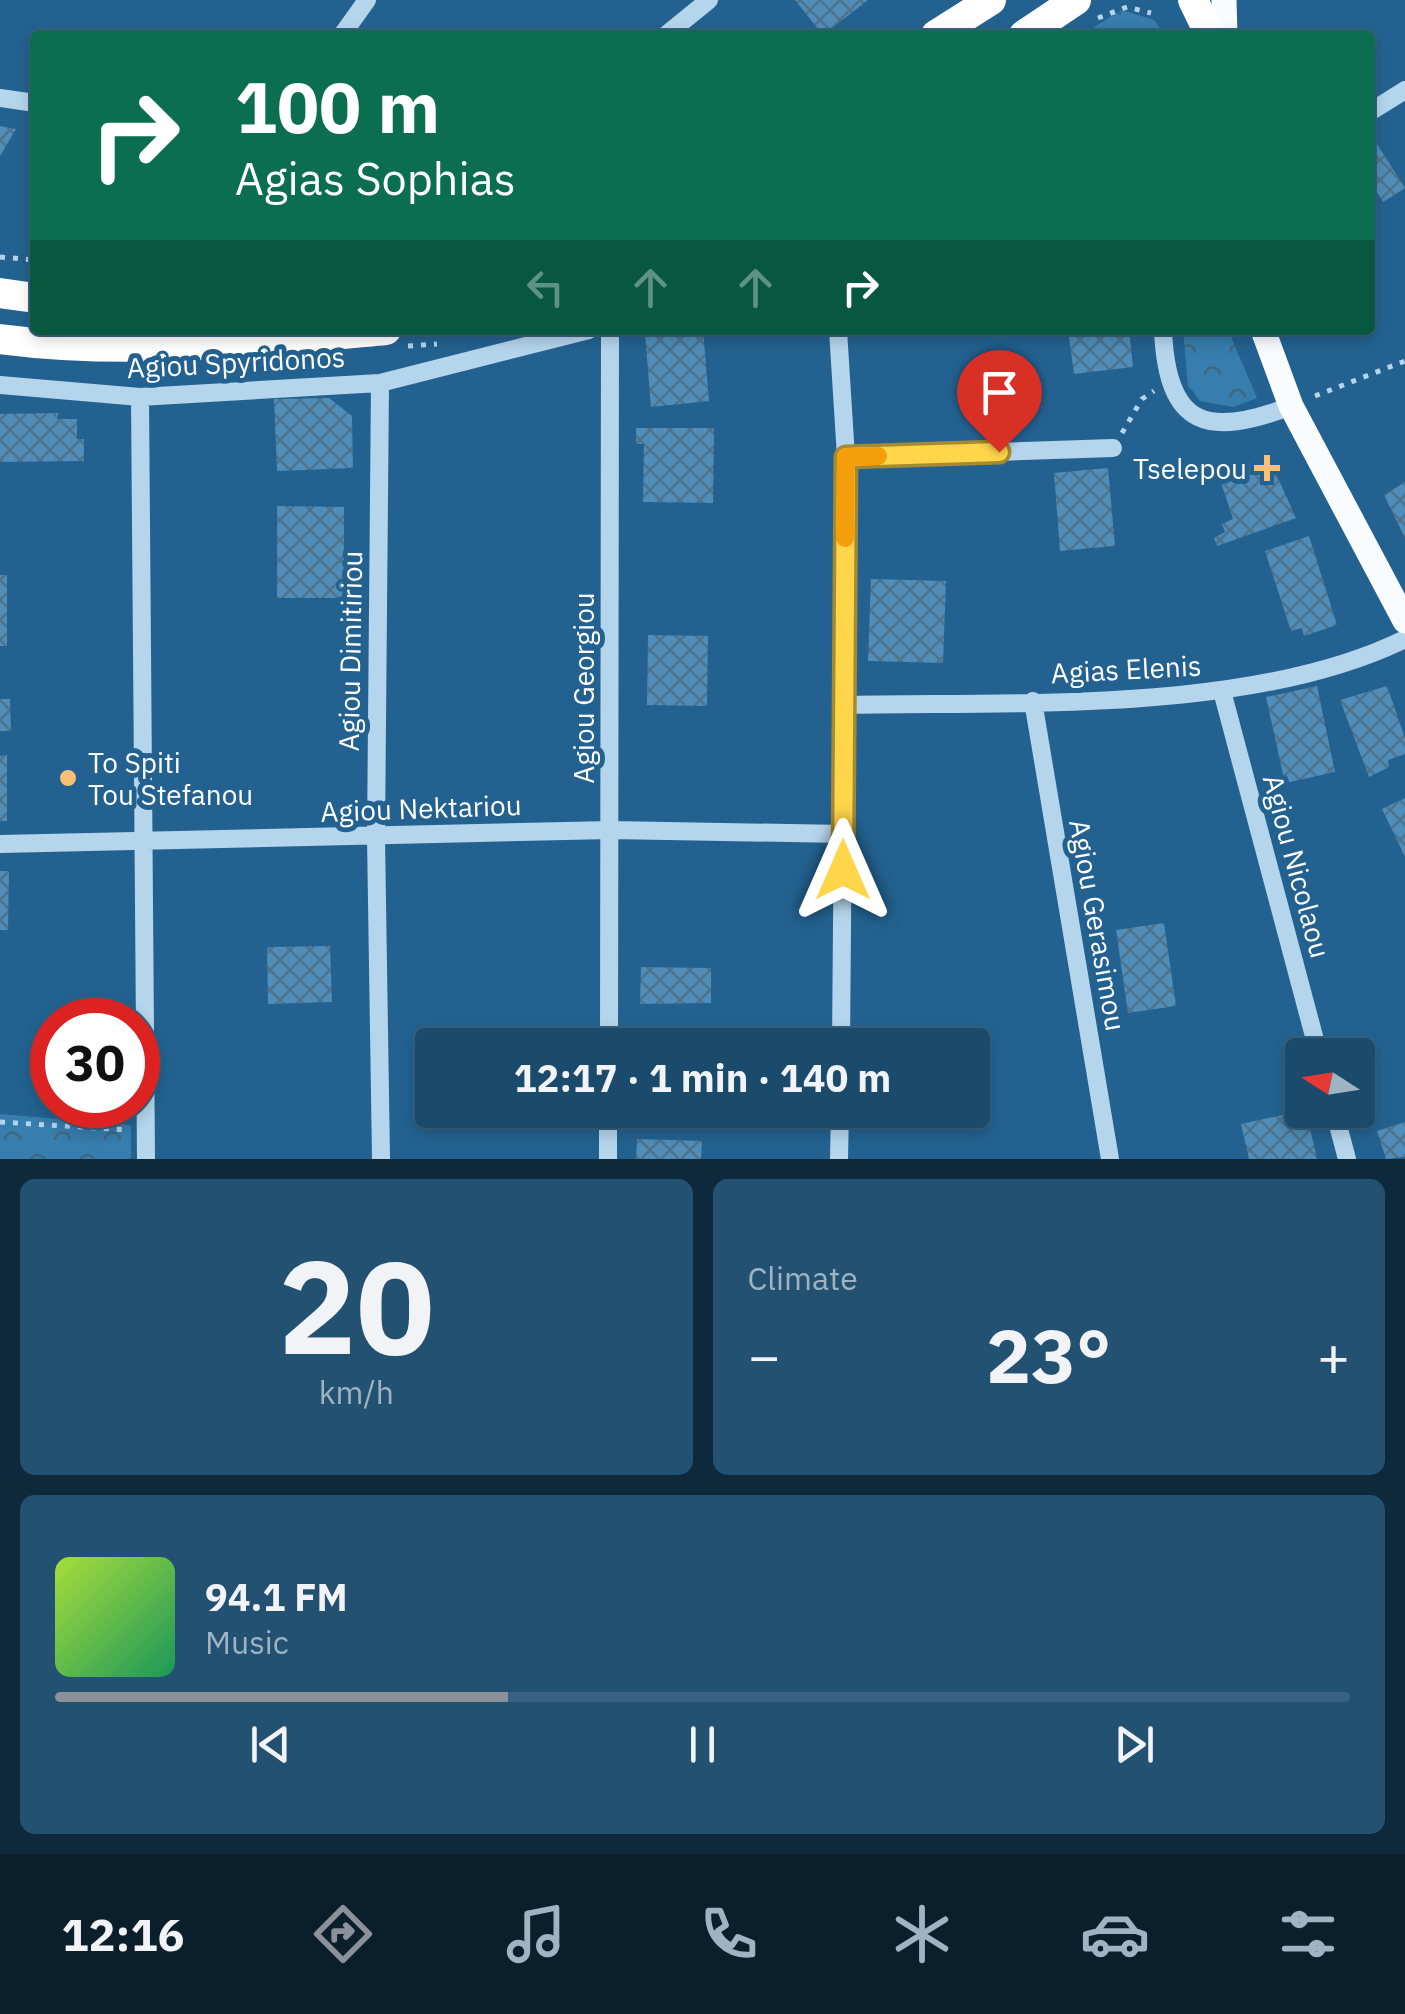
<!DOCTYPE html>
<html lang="en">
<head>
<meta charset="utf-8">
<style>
  body { margin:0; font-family:"IBM Plex Sans",sans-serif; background:#235172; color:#f1f3f6; height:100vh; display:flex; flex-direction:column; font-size:38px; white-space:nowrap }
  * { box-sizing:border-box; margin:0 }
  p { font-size:32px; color:#9fb3c2 }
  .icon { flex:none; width:55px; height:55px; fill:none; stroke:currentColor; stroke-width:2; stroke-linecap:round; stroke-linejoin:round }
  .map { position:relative; height:1159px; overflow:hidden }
  .side { display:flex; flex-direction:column; gap:20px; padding:20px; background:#0e293b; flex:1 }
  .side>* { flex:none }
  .guide { position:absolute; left:30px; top:30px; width:1345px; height:305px; border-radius:10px; box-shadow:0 5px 15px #0003,0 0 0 2px #38627f; background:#0b6e4f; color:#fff; overflow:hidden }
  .needle { width:65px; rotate:282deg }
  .fabs { position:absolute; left:1285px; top:1038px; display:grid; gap:20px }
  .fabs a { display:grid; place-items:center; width:90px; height:90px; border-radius:10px; background:#1a4a6c; box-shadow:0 5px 15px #0003,0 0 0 2px #38627f; font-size:50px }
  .speed { position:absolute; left:30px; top:998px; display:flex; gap:20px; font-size:50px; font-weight:700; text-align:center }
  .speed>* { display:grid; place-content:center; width:130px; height:130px; border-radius:50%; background:#1a4a6c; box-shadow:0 5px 15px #0003,0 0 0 2px #38627f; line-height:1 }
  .speed .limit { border:15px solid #d22; background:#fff; color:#111 }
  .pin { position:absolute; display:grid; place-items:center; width:85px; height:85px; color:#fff; margin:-102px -42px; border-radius:50% 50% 50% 0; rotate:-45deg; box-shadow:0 0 10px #0007 }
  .pin .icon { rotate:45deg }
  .me { position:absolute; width:110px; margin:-55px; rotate:0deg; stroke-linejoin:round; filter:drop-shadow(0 0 8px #0008) }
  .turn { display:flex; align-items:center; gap:35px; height:210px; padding:0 40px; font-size:45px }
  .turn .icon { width:130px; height:130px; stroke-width:2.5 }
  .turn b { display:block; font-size:70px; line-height:85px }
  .lanes { display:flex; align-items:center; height:95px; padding:0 40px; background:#0003; justify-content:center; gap:50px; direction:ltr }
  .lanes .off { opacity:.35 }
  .big { font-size:75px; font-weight:700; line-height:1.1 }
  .side .widget { flex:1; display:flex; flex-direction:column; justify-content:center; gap:15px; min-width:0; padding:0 35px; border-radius:15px; background:#235172 }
  .side .dial { align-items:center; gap:0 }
  .dial b { font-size:130px; line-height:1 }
  .song { display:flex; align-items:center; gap:30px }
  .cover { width:120px; height:120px; border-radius:15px; background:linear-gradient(135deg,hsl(80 70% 55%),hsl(150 70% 35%)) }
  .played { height:10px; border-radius:5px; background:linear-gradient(90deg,#8c9099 35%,#38627f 35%) }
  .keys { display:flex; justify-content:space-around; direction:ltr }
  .heat { display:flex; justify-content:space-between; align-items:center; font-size:55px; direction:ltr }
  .side .tiles { flex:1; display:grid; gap:20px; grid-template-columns:1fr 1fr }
  .widget:last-child { grid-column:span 2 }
  .trip { position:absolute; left:415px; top:1028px; width:575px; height:100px; border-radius:10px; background:#1a4a6c; box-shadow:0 5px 15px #0003,0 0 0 2px #38627f; font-weight:700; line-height:100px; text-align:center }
  .menu { display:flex; height:160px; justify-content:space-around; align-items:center; background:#0a1e2b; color:#9fb3c2 }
  .menu .icon { width:70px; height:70px }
  .menu .on { color:#8c9099 }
  .menu b { font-size:45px; color:#f1f3f6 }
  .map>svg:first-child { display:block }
  .park { fill:url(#park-crowns) }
  .building { fill:url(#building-cross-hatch) }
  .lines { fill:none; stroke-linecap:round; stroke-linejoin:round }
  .path { stroke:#b4d5ec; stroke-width:5; stroke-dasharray:5 8; stroke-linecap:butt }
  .minor { stroke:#b4d5ec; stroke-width:18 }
  .major { stroke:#f9fcff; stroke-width:25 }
  .highway { stroke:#fff; stroke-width:30 }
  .route-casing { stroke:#a68a30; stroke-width:25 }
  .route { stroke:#ffd54a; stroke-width:18 }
  .slow { stroke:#f59e0b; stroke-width:18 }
  .poi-dot { fill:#f8c076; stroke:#236290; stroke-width:4 }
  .labels { text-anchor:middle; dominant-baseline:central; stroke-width:10; stroke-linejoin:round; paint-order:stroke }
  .street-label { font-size:28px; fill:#fff; stroke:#236290 }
  .poi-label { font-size:28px; fill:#fff; stroke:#236290; text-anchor:end }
</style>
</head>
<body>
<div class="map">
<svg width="1405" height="1159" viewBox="0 0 1405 1159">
  <defs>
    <pattern id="park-crowns" width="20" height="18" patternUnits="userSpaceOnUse" patternTransform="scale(2.5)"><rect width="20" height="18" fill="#377dad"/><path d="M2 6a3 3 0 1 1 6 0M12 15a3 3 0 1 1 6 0" fill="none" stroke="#406781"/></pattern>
    <pattern id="building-cross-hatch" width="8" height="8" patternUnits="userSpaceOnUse" patternTransform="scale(2.5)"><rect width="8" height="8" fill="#508db8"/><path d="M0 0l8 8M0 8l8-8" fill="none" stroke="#4e738d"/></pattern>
  </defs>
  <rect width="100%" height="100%" fill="#236290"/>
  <path class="park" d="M1122,10l32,10 11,15h-84z
    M1183,330h45l29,68 -24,9 -33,-6 -12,-15z
    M0,1114l131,11v34h-131z"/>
  <path class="building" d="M795,0h73l-45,35z
    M0,126l16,3 -16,27z
    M1370,133l35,55 -22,14 -13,-21z
    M703,330l6,71 -58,6 -6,-73z
    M1068,330h61l4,37 -59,7z
    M329,398l23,18 1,52 -76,3 -3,-72z
    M58,413v6h19v20h7v22l-84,1v-48z
    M636,428h78l-1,75 -70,-1 1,-58h-8z
    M1270,460l26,58 -79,28 -3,-8 11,-6 -3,-8 11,-5 -17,-52z
    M1108,468l7,78 -55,5 -6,-78z
    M1405,482v56l-21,-43z
    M277,506l67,1v91h-67z
    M1309,536l28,89 -33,11 -2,-8 -11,3 -26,-80z
    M0,575h7v71h-7z
    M871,579l75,2 -3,82 -75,-2z
    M648,635l60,1 -1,70 -60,-1z
    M1317,686l18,86 -50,11 -19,-86z
    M1387,686l18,52v16l-17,6 1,7 -20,10 -29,-77z
    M0,699h10l1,32h-11z
    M7,755v66h-7v-65z
    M1405,798v59l-23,-48z
    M0,871h9l-1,59h-8z
    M1164,923l12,83 -48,7 -12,-83z
    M330,946l2,56 -64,2 -1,-57z
    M641,967l70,1v35l-71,1z
    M1306,1110l11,49h-68l-8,-35z
    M1405,1122v35l-19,2 -9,-28z
    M637,1139l65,2 -1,18h-65z"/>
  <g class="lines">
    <path class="path" d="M1098,18l29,-11 24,6
      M0,257l35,3
      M408,346l29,-2
      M1315,396l90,-35
      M1122,433l20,-34 12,-8
      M0,1122l128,8"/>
    <path class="minor" d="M342,35l25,-35
      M666,35l43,-35
      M0,98l35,5
      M1370,112l35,-22
      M838,330l8,127 -5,588
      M1163,330c4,98 45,108 128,76
      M380,383l-4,454 5,322
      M0,385l140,12 240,-14 209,-53
      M140,397l6,762
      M846,457l267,-9
      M1222,691l97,364
      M1033,701l77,458
      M841,705c172,-4 409,10 564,-66
      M0,844l611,-14 233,4
      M609,1045l1,-715
      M1334,1110l13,49
      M608,1159v-49
      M839,1159l1,-49"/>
    <path class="major" d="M1224,0l1,35
      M1263,330l28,76 114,215"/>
    <path class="highway" d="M1193,0l17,35
      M936,35l55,-35
      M1024,35l52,-35
      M0,293l35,5
      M0,339c129,17 258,3 386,-9"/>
  </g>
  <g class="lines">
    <defs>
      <path id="route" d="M843,870l3,-413 153,-5"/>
    </defs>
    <use href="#route" class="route-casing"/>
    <use href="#route" class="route"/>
    <path class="slow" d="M845,538l1,-81 32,-1"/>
  </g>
  <g class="poi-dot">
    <path d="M1262 453h10v10h10v10h-10v10h-10v-10h-10v-10h10z"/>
    <circle cx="68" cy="778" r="10"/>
  </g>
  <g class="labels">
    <g class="street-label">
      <text transform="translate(236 362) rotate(-3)">Agiou Spyridonos</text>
      <text transform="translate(350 651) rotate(-89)">Agiou Dimitiriou</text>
      <text transform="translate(1126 669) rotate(-3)">Agias Elenis</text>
      <text transform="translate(583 688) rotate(-90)">Agiou Georgiou</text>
      <text transform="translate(421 808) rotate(-2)">Agiou Nektariou</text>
      <text transform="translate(1297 866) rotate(75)">Agiou Nicolaou</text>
      <text transform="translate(1098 925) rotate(80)">Agiou Gerasimou</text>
    </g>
    <g class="poi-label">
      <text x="1247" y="468">Tselepou</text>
      <text x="88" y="762" text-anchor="start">To Spiti<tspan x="88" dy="32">Tou Stefanou</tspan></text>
    </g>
  </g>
</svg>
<div class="fabs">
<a><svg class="needle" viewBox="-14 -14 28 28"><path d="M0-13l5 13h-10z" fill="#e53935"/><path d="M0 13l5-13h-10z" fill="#9fb3c2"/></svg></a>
</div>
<div class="speed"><div class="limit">30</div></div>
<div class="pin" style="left:999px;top:452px;background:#d93025"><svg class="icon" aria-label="arrive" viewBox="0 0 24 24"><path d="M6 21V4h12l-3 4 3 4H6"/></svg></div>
<svg class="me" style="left:843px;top:870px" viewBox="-20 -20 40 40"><path d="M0-17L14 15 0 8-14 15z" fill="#ffd54a" stroke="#fff" stroke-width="4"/></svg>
<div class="trip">12:17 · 1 min · 140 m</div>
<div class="guide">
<div class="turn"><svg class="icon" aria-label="right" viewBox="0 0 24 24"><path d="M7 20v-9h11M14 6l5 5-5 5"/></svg><div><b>100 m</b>Agias Sophias</div></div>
<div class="lanes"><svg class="icon off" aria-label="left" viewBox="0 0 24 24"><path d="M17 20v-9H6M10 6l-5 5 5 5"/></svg><svg class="icon off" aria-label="ahead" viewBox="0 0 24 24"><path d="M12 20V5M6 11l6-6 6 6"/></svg><svg class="icon off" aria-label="ahead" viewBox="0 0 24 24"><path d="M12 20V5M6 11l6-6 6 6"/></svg><svg class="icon" aria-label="right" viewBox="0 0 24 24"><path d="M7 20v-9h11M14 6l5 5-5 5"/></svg></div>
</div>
</div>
<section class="side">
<div class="tiles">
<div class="widget dial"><b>20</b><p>km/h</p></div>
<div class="widget"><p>Climate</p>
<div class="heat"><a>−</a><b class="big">23°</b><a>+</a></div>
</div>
<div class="widget">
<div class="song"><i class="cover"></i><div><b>94.1 FM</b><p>Music</p></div></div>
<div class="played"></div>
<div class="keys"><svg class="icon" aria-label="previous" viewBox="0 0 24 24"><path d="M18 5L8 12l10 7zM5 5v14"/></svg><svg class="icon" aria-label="pause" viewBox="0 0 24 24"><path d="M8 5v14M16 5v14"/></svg><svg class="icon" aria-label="next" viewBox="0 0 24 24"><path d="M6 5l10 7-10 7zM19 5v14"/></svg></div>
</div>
</div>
</section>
<nav class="menu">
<b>12:16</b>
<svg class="icon on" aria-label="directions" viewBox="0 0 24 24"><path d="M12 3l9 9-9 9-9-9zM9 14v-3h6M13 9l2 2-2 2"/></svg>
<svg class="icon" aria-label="music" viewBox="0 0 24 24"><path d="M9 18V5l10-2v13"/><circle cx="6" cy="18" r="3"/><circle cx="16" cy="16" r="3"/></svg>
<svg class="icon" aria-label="phone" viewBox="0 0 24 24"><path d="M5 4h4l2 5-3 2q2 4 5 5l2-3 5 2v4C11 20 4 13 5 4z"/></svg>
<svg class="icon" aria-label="climate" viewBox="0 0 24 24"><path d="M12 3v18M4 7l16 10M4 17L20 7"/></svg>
<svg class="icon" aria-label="car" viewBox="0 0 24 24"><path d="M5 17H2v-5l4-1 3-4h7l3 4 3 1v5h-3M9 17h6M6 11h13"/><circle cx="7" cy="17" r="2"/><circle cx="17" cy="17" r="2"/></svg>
<svg class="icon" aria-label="filters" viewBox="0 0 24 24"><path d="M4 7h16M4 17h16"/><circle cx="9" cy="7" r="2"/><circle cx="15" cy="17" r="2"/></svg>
</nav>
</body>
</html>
